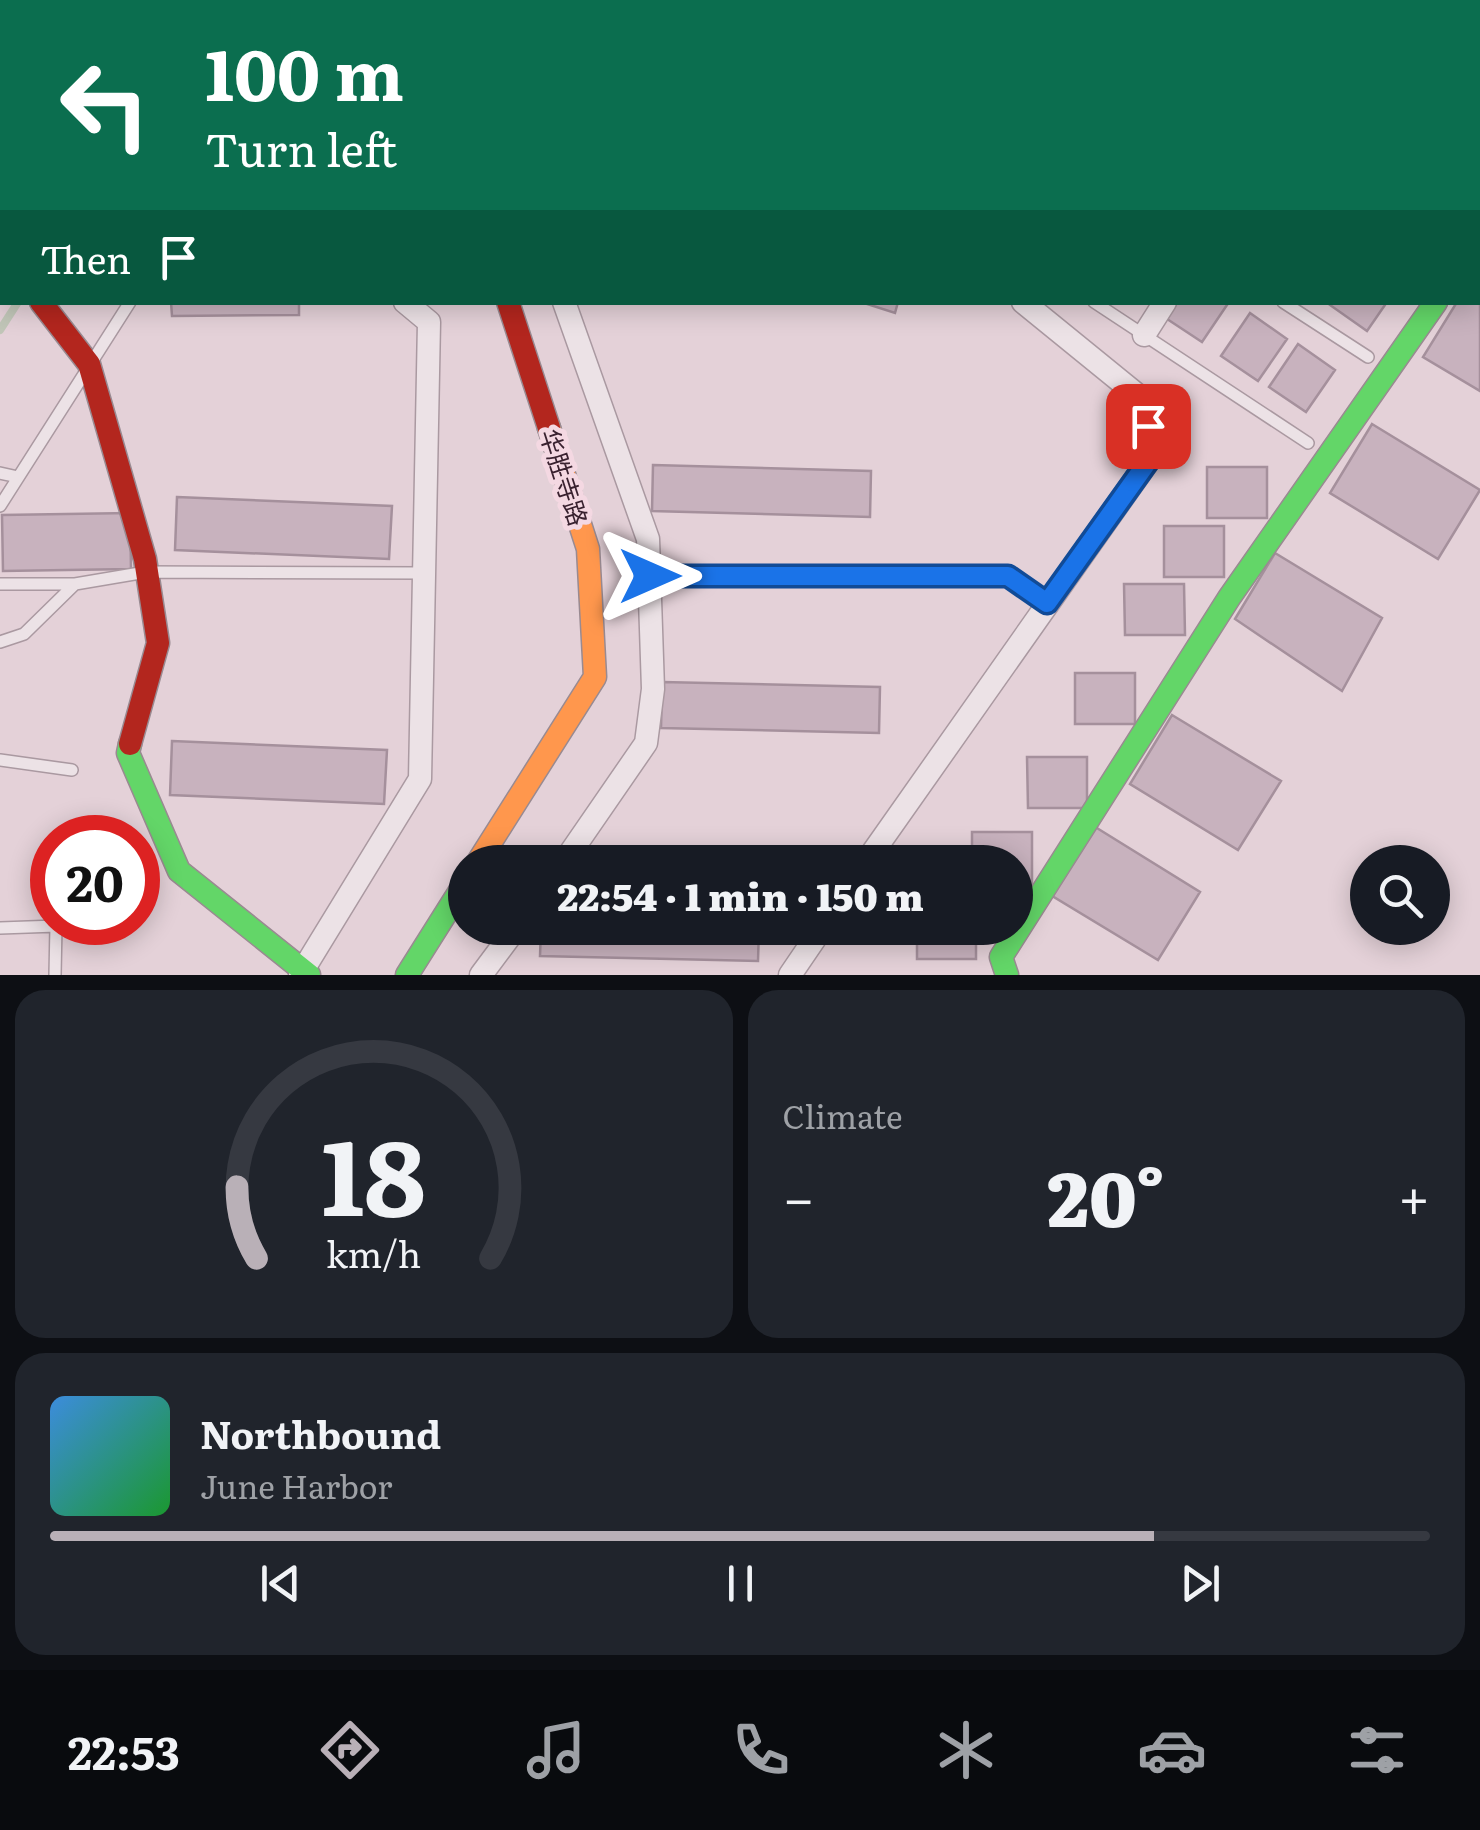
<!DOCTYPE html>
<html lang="en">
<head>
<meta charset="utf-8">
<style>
  body { margin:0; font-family:Literata,"Noto Sans SC",serif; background:#20242c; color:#f1f3f6; height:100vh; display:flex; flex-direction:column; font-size:38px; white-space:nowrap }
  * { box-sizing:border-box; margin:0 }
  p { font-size:32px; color:#9ea1a6 }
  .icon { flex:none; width:55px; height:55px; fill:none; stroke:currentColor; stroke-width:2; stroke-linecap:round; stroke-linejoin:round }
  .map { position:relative; height:975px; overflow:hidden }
  .sheet { display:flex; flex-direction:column; gap:15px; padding:15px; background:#0d0f14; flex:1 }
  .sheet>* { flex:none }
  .banner { position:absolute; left:0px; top:0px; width:1480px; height:305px; box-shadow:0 5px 25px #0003; background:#0b6e4f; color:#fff; overflow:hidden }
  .controls { position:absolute; left:1350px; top:845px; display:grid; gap:20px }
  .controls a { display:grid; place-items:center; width:100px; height:100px; border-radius:50%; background:#171b24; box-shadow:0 5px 25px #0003; font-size:50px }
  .speed { position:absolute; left:30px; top:815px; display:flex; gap:20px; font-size:50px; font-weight:700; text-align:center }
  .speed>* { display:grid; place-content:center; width:130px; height:130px; border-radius:50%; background:#171b24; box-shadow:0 5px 25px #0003; line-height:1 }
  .speed .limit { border:15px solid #d22; background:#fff; color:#111 }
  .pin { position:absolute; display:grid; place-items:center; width:85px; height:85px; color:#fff; margin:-42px; border-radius:20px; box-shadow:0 5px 15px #0006 }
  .me { position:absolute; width:110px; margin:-55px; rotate:90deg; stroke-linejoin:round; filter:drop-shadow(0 0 8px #0008) }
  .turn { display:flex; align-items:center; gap:35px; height:210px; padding:0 40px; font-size:45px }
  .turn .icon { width:130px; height:130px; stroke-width:2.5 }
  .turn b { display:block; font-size:70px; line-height:85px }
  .then { display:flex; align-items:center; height:95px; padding:0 40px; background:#0003; gap:20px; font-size:38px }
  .big { font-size:75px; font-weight:800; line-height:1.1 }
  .sheet .widget { flex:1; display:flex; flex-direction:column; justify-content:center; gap:15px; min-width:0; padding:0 35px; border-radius:30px; background:#20242c }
  .sheet .dial { align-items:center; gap:0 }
  .dial svg { height:260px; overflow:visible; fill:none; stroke:#363941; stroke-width:7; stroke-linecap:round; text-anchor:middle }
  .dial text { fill:#f1f3f6; stroke:none }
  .song { display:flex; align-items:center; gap:30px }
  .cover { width:120px; height:120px; border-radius:15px; background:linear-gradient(135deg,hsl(210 70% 55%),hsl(130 70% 35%)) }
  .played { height:10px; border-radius:5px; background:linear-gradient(90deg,#b9b0b7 80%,#363941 80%) }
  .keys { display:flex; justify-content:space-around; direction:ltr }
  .heat { display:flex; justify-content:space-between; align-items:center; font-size:55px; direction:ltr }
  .sheet .tiles { flex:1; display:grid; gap:15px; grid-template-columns:1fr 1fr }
  .widget:last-child { grid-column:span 2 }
  .trip { position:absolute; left:448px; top:845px; width:585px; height:100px; border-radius:50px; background:#171b24; box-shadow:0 5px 25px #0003; font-weight:800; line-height:100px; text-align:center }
  .tabs { display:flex; height:160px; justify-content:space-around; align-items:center; background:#090b0e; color:#9ea1a6 }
  .tabs .icon { width:70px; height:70px }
  .tabs .on { color:#b9b0b7 }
  .tabs b { font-size:45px; color:#f1f3f6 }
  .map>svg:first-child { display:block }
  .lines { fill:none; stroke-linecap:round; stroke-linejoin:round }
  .stream { stroke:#c1c6b8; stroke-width:8 }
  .building { fill:#c8b2be; stroke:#a5909c; stroke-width:2.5 }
  .lane-casing { stroke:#aa99a1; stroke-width:14 }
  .street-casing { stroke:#aa99a1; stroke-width:25 }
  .fast-casing { stroke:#998a91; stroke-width:25 }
  .slow-casing { stroke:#998a91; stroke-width:25 }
  .jam-casing { stroke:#998a91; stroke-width:25 }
  .lane { stroke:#ece2e6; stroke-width:11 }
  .street { stroke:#ece2e6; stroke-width:22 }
  .fast { stroke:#63d668; stroke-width:22 }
  .slow { stroke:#ff974d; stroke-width:22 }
  .jam { stroke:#b3261e; stroke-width:22 }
  .route-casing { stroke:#114b97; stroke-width:25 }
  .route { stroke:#1a73e8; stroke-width:18 }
  .labels { text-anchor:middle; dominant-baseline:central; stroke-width:10; stroke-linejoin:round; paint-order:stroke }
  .street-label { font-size:25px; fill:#39212f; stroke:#f4d8e2 }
</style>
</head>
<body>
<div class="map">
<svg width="1480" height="975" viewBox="0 0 1480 975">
  <rect width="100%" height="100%" fill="#e4d1d8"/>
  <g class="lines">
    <path class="stream" d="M154,2l1,-2
      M0,330l18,-28"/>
  </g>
  <path class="building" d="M0,0l22,2h-20v52z
    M581,0h288l9,2h-288z
    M1168,0h141l9,2h-151z
    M1480,144v74l-2,4v-74z
    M1478,295l2,1v95l-57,-34 34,-55h21z
    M171,302h128v13l-127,1z
    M861,302h37l-3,11z
    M1174,302h55l-27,40 -38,-25z
    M1332,302h55l-20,29 -37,-26z
    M1250,313l37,26 -29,42 -37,-25z
    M1298,344l37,26 -29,42 -37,-25z
    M1372,424l108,66 -42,69 -108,-66z
    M653,465l218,6 -1,46 -218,-6z
    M1207,467h60v51h-60z
    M177,497l215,9 -3,53 -214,-9z
    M130,513l1,56 -128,2 -1,-56z
    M1164,526h60v51h-60z
    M1275,553l107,65 -40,73 -107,-72z
    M1124,584h60l1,51h-60z
    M1075,673h60v51h-60z
    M662,682l218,5 -1,46 -218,-5z
    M1172,715l109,66 -43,69 -108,-66z
    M172,741l215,9 -3,54 -214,-9z
    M1027,757h60v51h-59z
    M1092,825l108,67 -42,68 -109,-66z
    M972,832h60v52h-17v-22h-43z
    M541,928h218l-1,33 -218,-5z
    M917,928h59v31h-59z"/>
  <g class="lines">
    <defs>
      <path id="lane" d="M1139,2h2
        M1094,302l214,141
        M1283,302l85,55
        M0,473l18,4
        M0,506l130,-204
        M650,575l358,2 39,26
        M0,584h75l71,-12 278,1
        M0,642l24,-8 50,-49
        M0,760l72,10
        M0,928l56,-2 -1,49"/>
      <path id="street" d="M277,0l1,2
        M1354,2l1,-2
        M1478,243l2,-3
        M0,251l2,3
        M564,302l84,237 5,150 -7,54 -82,119
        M1144,335l21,-33
        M866,862l288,-409 -13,-55 -118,-96
        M300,975l120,-196 9,-457 -24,-20
        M481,975l35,-47
        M790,975l32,-47"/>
      <path id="fast" d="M407,2l2,-2
        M130,744l-2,9 51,118 130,104
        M407,975l58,-92
        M1007,975l-6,-18 228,-359 207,-296"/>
      <path id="slow" d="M478,862l117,-185 -7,-128 -39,-121"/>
      <path id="jam" d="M41,302l48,62 56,195 13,84 -28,101
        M508,302l41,126"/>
    </defs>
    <use href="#lane" class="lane-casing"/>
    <use href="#street" class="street-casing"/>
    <use href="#fast" class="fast-casing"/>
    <use href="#slow" class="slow-casing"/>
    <use href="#jam" class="jam-casing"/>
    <use href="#lane" class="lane"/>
    <use href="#street" class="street"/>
    <use href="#fast" class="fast"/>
    <use href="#slow" class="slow"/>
    <use href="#jam" class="jam"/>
  </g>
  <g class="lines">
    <defs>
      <path id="route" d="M650,576h358l39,27 107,-150 -6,-27"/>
    </defs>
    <use href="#route" class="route-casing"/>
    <use href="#route" class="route"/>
  </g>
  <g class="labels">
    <g class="street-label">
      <text transform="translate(565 477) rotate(72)">华胜寺路</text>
    </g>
  </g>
</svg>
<div class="controls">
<a><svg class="icon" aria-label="search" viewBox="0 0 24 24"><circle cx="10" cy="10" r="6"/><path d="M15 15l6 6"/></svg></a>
</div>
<div class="speed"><div class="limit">20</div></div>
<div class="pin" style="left:1148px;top:426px;background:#d93025"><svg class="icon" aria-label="arrive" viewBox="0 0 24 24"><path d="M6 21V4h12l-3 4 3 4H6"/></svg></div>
<svg class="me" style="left:650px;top:576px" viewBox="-20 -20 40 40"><path d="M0-17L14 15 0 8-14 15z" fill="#1a73e8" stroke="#fff" stroke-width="4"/></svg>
<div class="trip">22:54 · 1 min · 150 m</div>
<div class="banner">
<div class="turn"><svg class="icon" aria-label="left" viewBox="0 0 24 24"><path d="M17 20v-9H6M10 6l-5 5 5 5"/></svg><div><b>100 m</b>Turn left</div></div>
<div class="then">Then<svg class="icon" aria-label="arrive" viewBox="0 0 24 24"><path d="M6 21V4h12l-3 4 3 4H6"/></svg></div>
</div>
</div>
<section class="sheet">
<div class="tiles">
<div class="widget dial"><svg viewBox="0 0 100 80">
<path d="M14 69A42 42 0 1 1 86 69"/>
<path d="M14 69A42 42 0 0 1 8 47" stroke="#b9b0b7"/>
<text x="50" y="56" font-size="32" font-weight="700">18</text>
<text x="50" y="72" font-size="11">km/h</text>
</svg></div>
<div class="widget"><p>Climate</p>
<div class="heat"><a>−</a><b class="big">20°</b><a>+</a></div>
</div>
<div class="widget">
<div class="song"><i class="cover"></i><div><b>Northbound</b><p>June Harbor</p></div></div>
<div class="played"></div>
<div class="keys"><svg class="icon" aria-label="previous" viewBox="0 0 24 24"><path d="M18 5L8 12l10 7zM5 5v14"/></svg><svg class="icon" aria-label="pause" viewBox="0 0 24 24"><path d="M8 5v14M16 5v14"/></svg><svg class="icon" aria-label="next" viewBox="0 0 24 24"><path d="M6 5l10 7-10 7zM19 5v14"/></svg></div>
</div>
</div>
</section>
<nav class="tabs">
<b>22:53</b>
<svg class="icon on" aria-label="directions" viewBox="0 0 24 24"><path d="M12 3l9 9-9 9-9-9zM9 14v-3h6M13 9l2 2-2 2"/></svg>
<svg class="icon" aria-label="music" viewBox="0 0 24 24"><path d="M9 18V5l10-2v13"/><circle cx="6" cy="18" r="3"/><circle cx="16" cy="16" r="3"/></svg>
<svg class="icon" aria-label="phone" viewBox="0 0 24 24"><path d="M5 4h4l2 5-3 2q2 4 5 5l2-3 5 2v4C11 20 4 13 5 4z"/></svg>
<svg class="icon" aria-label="climate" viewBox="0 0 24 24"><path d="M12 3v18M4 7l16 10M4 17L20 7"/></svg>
<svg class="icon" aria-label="car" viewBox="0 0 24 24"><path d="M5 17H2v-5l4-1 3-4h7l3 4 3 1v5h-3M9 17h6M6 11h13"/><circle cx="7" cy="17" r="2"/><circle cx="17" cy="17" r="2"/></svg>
<svg class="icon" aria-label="filters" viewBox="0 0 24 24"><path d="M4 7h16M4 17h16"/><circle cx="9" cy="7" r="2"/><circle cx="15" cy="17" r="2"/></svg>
</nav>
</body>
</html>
